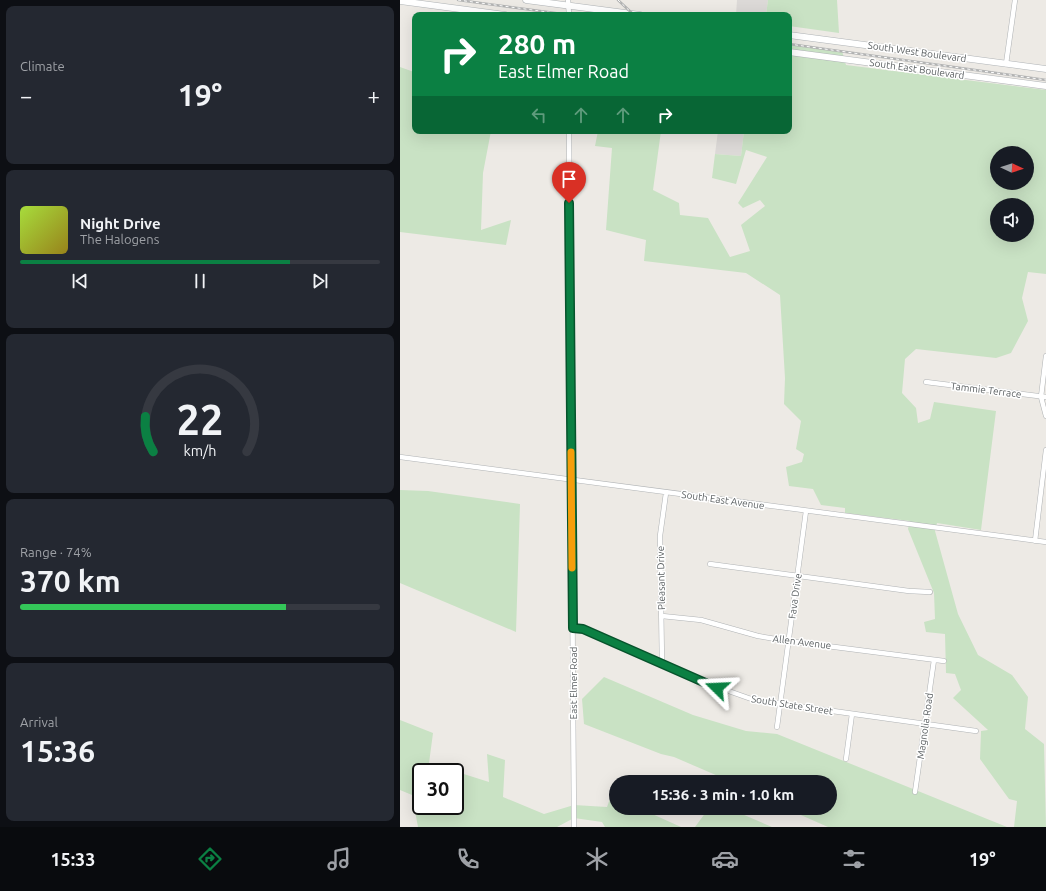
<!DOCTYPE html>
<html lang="en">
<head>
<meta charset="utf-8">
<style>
  body { margin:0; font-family:Ubuntu,sans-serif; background:#242831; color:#f1f3f6; height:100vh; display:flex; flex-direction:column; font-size:15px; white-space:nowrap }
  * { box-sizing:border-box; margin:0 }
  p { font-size:13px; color:#9ea1a6 }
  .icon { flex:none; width:22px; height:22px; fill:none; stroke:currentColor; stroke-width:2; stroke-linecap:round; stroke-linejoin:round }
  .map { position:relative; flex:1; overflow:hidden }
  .details { display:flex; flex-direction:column; gap:6px; padding:6px; background:#0d0f14; width:400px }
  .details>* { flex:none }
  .banner { position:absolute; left:12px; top:12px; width:380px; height:122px; border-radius:8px; box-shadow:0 4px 16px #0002; background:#0b8043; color:#fff; overflow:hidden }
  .needle { width:26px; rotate:94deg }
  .controls { position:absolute; left:590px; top:146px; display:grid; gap:8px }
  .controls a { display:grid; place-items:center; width:44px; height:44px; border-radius:50%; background:#171b24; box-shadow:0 4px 16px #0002; font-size:20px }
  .speed { position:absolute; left:12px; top:763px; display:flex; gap:8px; font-size:20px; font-weight:700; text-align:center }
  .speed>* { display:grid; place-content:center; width:52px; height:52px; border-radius:50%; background:#171b24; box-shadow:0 4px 16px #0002; line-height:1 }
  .speed .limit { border:2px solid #111; border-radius:6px; background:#fff; color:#111 }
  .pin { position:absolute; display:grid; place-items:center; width:34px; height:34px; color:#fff; margin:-41px -17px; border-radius:50% 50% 50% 0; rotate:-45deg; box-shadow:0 0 4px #0007 }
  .pin .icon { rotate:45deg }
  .me { position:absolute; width:44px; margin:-22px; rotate:291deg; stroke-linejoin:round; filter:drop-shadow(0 0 3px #0008) }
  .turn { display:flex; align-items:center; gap:14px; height:84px; padding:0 20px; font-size:18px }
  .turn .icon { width:52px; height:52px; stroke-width:2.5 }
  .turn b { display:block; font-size:28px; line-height:34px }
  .lanes { display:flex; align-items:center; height:38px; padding:0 20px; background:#0003; justify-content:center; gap:20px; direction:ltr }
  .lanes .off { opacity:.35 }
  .big { font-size:30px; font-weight:700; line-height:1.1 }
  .details .card { flex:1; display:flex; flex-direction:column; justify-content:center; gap:6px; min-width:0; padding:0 14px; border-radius:8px; background:#242831 }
  .details .dial { align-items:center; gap:0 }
  .dial svg { height:104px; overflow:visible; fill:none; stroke:#363941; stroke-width:7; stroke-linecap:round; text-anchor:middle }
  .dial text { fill:#f1f3f6; stroke:none }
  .song { display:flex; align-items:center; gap:12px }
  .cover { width:48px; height:48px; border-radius:6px; background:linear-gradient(135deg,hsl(80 70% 55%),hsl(50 70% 35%)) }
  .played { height:4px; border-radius:2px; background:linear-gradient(90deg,#0b8043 75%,#363941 75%) }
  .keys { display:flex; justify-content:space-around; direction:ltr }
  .heat { display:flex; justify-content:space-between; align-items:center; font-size:22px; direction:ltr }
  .charge { height:6px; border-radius:3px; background:linear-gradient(90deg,#34c759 74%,#363941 0) }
  .trip { position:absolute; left:209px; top:775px; width:228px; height:40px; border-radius:20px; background:#171b24; box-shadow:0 4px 16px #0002; font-weight:700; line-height:40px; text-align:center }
  .menu { display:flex; height:64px; justify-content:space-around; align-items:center; background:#090b0e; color:#9ea1a6 }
  .menu .icon { width:28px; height:28px }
  .menu .on { color:#0b8043 }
  .menu b { font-size:18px; color:#f1f3f6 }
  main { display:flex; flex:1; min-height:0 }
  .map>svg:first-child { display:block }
  .industrial { fill:#dcd9d7 }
  .green { fill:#c9e2c4; fill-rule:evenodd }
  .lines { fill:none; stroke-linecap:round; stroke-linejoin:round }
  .minor-casing { stroke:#b0b3b5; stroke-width:5.5 }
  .secondary-casing { stroke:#afb3b6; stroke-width:7 }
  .minor { stroke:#fff; stroke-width:4.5 }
  .secondary { stroke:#fff; stroke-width:6 }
  .rail-casing { stroke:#b2b3b3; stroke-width:2.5 }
  .rail { stroke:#fff; stroke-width:1; stroke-dasharray:3; stroke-linecap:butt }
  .route-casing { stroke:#07532c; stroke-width:10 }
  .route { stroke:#0b8043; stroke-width:7 }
  .slow { stroke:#f59e0b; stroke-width:7 }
  .labels { text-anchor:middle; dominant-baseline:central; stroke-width:3; stroke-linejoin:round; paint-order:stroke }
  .street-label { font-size:10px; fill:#5c6163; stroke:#fff }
</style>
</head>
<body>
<main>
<section class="details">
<div class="card"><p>Climate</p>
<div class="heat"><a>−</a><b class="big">19°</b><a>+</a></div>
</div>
<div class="card">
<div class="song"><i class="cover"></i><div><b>Night Drive</b><p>The Halogens</p></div></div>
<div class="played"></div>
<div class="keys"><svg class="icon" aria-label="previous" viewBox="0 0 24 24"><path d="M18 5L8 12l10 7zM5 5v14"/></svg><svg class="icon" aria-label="pause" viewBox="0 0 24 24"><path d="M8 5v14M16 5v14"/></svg><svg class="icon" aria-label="next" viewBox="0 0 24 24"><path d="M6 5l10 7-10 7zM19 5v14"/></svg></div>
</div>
<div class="card dial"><svg viewBox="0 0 100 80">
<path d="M14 69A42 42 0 1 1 86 69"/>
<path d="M14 69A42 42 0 0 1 8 42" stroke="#0b8043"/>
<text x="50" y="56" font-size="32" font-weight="700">22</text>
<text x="50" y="72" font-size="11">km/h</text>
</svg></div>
<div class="card"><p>Range · 74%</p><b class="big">370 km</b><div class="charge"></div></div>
<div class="card"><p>Arrival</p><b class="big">15:36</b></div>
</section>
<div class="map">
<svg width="646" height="827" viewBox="0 0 646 827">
  <rect width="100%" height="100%" fill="#edeae5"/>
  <path class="industrial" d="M337,0h31l-2,15h-30z
    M318,131h26l-3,25 -26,-2z"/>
  <path class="green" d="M368,0h69l2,33 -50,-7v-11h-23z
    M389,43l53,8 4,14 200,25v184l-18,-2 -6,26 6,23 -17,32 -15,5 -80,-9 -11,10 -3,34 14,15 2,15 12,-4 4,-17 62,9 -15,119 -44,-7 -2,8 23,83 20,41 34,20 16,22 -3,32 19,15 2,83h-32l3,-26 -8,-2 -29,-40 1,-28 7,-1 -35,-32 8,-8 -6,-16 -9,-1 -1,-39 -19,-2 -2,-10 11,-3 -1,-26 -26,-64 2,-8 -65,-8v-5l-24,-3 -8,-16 -24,-3 -3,-19 16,-5 2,-8 -8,-5 5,-28 -17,-17 1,-26 -5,-83 -34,-22 -102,-12 2,-21 -40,-10 6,-82 -17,-2 3,-15h63l-8,59 26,13 1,12 28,3 22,39 20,-6 -9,-26 24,-19 -5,-6 -17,8 -5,-5 29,-46 -21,-7 -10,34 -24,-6 3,-24 26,2 3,-25h45zM597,153h30v30h-30zM597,205h30v30h-30z
    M0,67l14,5 1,59h76l-8,42 -2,57 30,-10 -5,25 -106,-13z
    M0,490l28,1 92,13 -4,128 -116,-49z
    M204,677l89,38 53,16 31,3 230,93h-179l-43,-19h45v-26h-98l-58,-25 -13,-3 -77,-30 -2,-25z
    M0,720l33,13 -4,30 60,19 -2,-28 18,6 -2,37 41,17 30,-9 33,2 4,-11 5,2v10h23l42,19h-76l-3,-5 -28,-4 -17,9h-139l-6,-32 -12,-5zM21,772h34v34h-34z
    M309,808h19l44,19h-77z"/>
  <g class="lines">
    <defs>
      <path id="minor" d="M168,0l1,15
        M606,64l9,-64
        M169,131l5,696
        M646,356l-5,41 5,19
        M526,382l120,15
        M0,457l646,85
        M635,541l11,-91
        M310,564l199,27 21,1
        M262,616l39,4 57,16 30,5 156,20
        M173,628l10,1 109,49 62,22 222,31
        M262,664l-2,-128 6,-43
        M377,727l29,-216
        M446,759l6,-45
        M515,792l19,-132"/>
      <path id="secondary" d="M126,0l114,15
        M0,1l105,14
        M389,35l257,34
        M389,52l257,34"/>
    </defs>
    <use href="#minor" class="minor-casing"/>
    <use href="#secondary" class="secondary-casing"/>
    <use href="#minor" class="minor"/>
    <use href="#secondary" class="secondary"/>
    <defs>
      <path id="rail" d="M58,0l112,15
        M218,0l16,15
        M389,44l257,36"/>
    </defs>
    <use href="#rail" class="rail-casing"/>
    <use href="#rail" class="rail"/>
  </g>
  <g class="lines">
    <defs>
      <path id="route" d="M169,203l4,425 10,1 134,59"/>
    </defs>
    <use href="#route" class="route-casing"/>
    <use href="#route" class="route"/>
    <path class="slow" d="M171,452l1,116"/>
  </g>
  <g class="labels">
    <g class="street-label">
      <text transform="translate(517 52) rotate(8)">South West Boulevard</text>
      <text transform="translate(517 69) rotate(8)">South East Boulevard</text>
      <text transform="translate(586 390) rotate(7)">Tammie Terrace</text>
      <text transform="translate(323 500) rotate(8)">South East Avenue</text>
      <text transform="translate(261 578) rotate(-91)">Pleasant Drive</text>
      <text transform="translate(395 596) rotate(-82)">Fava Drive</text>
      <text transform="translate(402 642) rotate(7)">Allen Avenue</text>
      <text transform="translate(173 683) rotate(-90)">East Elmer Road</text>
      <text transform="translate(392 705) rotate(9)">South State Street</text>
      <text transform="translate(525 726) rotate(-82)">Magnolia Road</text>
    </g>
  </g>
</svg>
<div class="controls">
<a><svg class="needle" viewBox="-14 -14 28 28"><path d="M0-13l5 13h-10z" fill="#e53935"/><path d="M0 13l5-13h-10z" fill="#9ea1a6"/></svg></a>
<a><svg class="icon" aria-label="sound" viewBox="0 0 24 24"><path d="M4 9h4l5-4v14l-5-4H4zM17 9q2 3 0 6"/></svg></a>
</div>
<div class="speed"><div class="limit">30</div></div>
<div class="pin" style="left:169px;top:203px;background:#d93025"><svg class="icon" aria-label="arrive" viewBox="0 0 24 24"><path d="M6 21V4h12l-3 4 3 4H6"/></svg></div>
<svg class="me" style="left:317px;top:688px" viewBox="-20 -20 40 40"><path d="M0-17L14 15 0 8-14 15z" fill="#0b8043" stroke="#fff" stroke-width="4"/></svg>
<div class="trip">15:36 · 3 min · 1.0 km</div>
<div class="banner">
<div class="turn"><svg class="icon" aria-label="right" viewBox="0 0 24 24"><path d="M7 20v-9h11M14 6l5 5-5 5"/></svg><div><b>280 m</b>East Elmer Road</div></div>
<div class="lanes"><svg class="icon off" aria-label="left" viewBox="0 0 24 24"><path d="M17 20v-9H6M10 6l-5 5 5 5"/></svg><svg class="icon off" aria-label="ahead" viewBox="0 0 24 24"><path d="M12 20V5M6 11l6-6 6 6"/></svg><svg class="icon off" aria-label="ahead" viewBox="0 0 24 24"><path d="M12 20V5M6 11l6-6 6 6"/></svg><svg class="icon" aria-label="right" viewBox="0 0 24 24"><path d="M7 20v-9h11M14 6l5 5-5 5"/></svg></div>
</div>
</div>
</main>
<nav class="menu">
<b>15:33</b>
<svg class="icon on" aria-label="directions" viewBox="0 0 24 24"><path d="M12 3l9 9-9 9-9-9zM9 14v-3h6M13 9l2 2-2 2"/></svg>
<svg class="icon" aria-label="music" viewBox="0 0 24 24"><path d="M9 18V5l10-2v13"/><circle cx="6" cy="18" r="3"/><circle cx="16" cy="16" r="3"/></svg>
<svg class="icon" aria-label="phone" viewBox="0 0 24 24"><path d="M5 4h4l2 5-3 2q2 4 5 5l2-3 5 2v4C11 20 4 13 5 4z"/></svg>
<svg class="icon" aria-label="climate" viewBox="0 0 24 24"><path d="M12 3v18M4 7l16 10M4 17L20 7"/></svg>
<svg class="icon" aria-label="car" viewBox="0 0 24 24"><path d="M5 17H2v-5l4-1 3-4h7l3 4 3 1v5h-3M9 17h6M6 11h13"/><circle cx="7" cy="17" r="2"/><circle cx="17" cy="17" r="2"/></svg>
<svg class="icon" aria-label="filters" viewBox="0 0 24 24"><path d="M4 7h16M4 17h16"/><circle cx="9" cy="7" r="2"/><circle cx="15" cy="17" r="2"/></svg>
<b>19°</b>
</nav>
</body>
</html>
